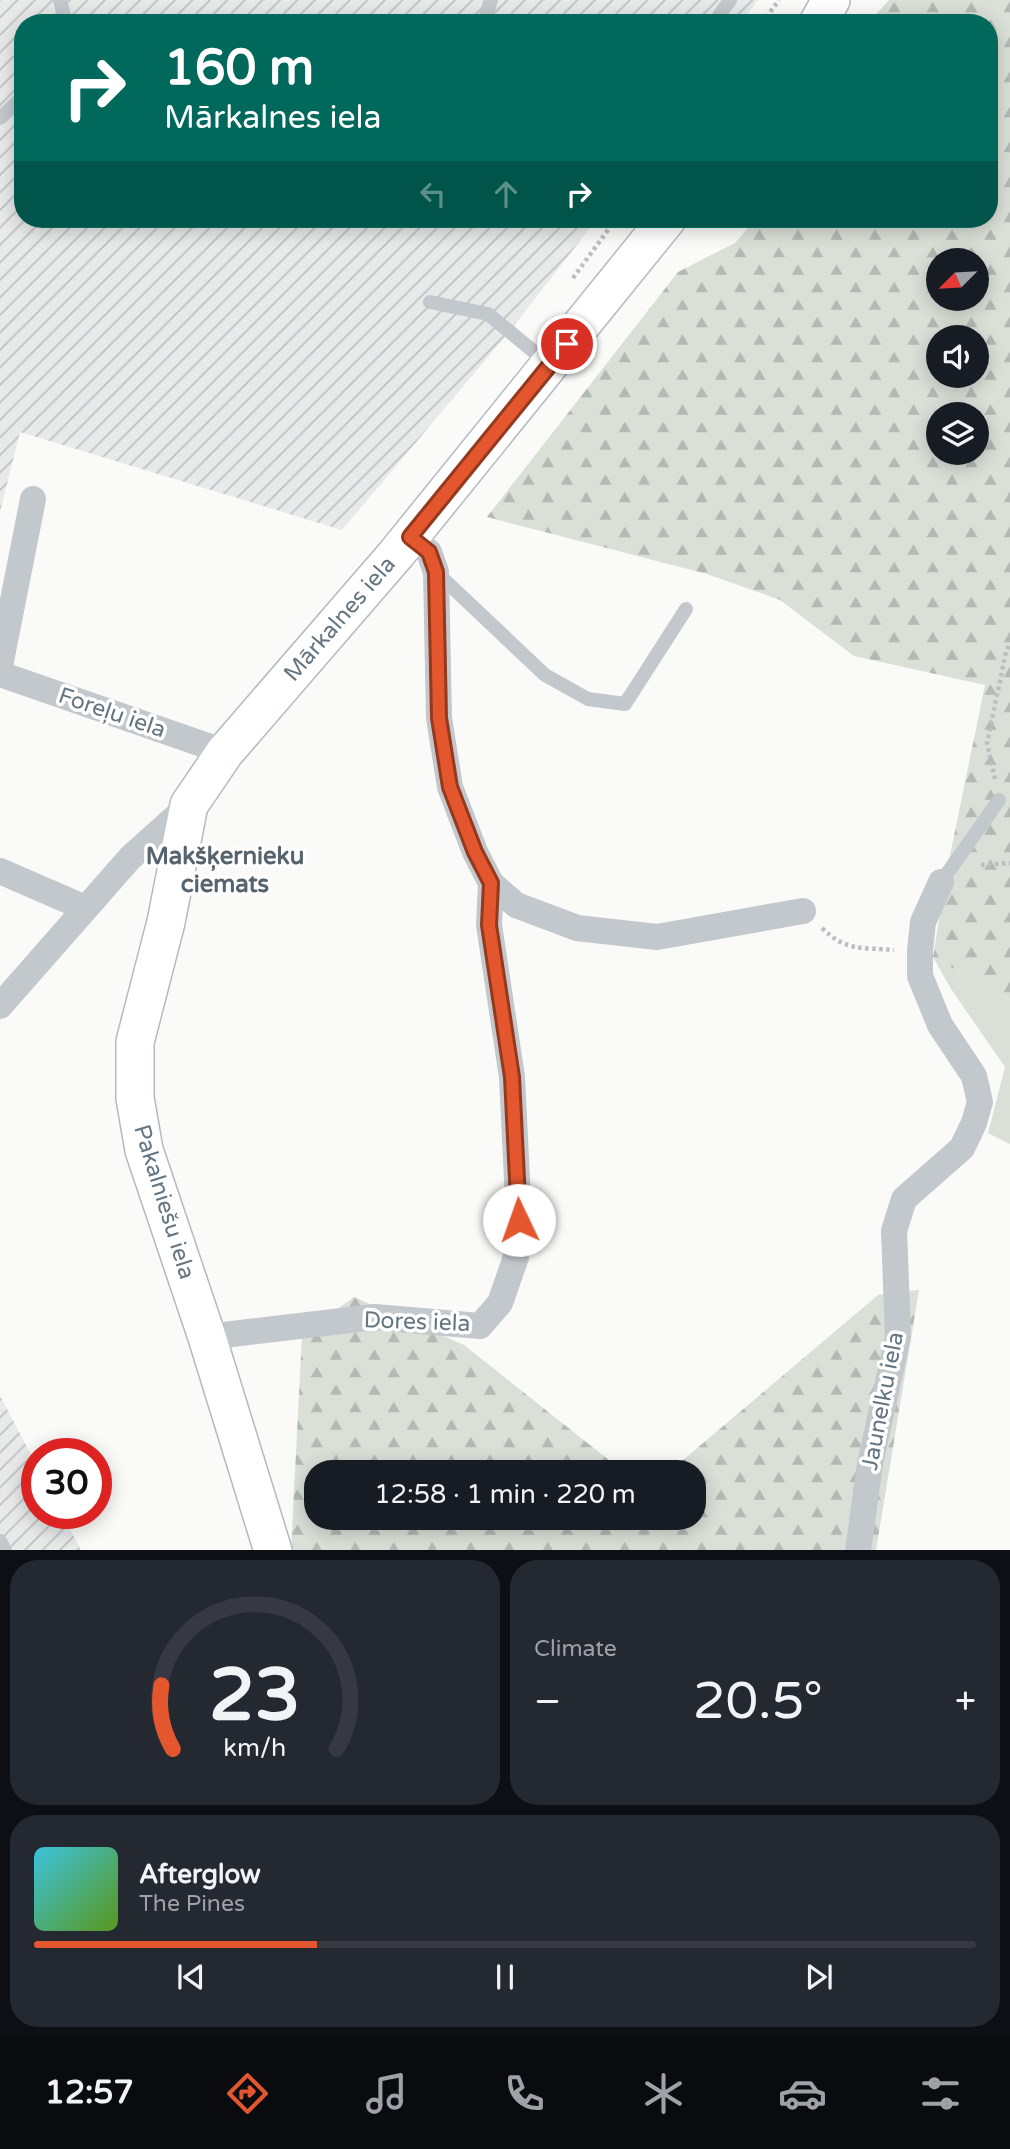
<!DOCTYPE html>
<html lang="en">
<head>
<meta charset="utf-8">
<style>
  body { margin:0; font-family:"Varela Round",sans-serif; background:#242831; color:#f1f3f6; height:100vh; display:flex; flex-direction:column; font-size:26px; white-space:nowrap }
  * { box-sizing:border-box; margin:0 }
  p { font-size:23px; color:#9ea1a6 }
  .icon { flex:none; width:38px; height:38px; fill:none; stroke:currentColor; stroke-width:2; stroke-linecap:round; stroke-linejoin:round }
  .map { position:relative; height:1550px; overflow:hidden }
  .drawer { display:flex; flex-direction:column; gap:10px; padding:10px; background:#0d0f14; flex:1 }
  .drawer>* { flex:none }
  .banner { position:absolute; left:14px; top:14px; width:984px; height:214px; border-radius:28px; box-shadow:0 4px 18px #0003; background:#00695c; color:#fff; overflow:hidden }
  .needle { width:46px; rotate:246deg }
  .buttons { position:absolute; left:926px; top:248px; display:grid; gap:14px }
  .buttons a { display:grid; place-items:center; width:63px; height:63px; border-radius:50%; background:#171b24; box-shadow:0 4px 18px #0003; font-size:35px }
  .speed { position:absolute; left:21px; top:1438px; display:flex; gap:14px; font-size:35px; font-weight:700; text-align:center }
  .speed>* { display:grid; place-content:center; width:91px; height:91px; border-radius:50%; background:#171b24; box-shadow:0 4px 18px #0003; line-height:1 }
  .speed .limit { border:10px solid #d22; background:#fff; color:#111 }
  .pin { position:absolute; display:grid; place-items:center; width:60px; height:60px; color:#fff; margin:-30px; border:4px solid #fff; border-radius:50%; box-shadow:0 2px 7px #0007 }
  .me { position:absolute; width:77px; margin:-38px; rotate:357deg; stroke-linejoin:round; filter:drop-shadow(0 0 5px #0008) }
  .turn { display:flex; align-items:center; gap:24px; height:147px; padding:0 35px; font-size:32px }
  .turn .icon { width:91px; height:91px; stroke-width:2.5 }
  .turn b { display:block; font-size:49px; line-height:60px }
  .lanes { display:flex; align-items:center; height:66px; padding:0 35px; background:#0003; justify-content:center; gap:35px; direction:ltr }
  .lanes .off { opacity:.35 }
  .big { font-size:52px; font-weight:600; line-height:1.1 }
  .drawer .tile { flex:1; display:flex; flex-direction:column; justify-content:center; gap:10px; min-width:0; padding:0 24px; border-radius:28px; background:#242831 }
  .drawer .dial { align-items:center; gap:0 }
  .dial svg { height:182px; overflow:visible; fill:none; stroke:#363941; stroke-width:7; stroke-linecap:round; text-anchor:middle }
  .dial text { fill:#f1f3f6; stroke:none }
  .song { display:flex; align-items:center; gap:21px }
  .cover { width:84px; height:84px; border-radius:10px; background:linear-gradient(135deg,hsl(190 70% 55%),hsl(90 70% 35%)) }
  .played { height:7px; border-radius:4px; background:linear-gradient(90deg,#e4572e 30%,#363941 30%) }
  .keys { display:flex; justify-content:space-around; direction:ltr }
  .heat { display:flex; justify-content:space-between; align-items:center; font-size:38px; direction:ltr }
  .drawer .tiles { flex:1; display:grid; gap:10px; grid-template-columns:1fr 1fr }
  .tile:last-child { grid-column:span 2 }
  .trip { position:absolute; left:304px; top:1460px; width:402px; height:70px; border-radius:28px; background:#171b24; box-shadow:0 4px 18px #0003; font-weight:600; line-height:70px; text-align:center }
  .tabs { display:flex; height:112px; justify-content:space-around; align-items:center; background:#090b0e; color:#9ea1a6 }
  .tabs .icon { width:49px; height:49px }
  .tabs .active { color:#e4572e }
  .tabs b { font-size:32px; color:#f1f3f6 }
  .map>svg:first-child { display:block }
  .industrial { fill:url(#industrial-furrows) }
  .grass { fill:#dadfd7 }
  .forest { fill:url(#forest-firs); fill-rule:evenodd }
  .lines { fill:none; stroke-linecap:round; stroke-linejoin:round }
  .secondary-casing { stroke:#b3babf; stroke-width:40 }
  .path { stroke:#bbbfc2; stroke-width:4.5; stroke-dasharray:3.5 3.5; stroke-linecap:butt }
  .lane { stroke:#c3c8cc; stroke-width:14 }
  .street { stroke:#c3c8cc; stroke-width:26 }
  .secondary { stroke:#fff; stroke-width:37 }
  .route-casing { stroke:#94391e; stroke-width:18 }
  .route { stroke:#e4572e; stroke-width:12 }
  .labels { text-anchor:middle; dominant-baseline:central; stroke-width:7; stroke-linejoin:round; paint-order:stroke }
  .street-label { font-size:23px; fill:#657683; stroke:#fff }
  .neighbourhood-label { font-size:24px; font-weight:bold; fill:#57646e; stroke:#fff }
</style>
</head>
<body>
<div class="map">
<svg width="1010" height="1551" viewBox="0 0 1010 1551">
  <defs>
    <pattern id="industrial-furrows" width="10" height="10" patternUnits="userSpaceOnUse" patternTransform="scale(1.75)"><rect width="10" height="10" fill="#e8e9e9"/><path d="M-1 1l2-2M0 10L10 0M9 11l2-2" fill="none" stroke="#c0c1c2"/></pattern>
    <pattern id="forest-firs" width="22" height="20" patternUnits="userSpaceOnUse" patternTransform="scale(1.75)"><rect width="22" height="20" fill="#dadfd7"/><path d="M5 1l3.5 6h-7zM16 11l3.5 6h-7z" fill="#b4b9b4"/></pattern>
  </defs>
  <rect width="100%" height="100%" fill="#fafaf8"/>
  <path class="industrial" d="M0,0h758l-17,23h-718v196h574l-88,113 -167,198 -322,-98 -20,80z
    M0,1396l37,70v48h25l19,36h-81z"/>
  <path class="grass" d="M933,957l77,43v144l-22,-11 17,-66 -54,-78z"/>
  <path class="forest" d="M889,0h121v1000l-77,-43 14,-87 38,-185 -131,-29 -74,-56 -73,-26 -220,-57 191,-245 57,-29 21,-24h233v-196h-121zM938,261h38v38h-38zM938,338h38v38h-38zM938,415h38v38h-38z
    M919,1290l-43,260 -585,1 11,-216 52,-38 110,48 160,127h-307v45h378v-45h-26l209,-177z"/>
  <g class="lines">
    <defs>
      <g id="secondary">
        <path d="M818,23l13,-23"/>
        <path id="s1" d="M273,1551l-66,-214 -63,-187 -9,-52v-56l31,-120 23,-117 36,-53 172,-199 270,-334"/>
      </g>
    </defs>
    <use href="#secondary" class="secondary-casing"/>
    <path class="path" d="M762,23l17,-23
      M573,278l43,-59
      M995,779l-8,-36 19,-91 4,-9
      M981,865l29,-2
      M822,928c24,24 40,19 72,22"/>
    <path class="lane" d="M60,0l6,23
      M484,23l7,-23
      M714,23l16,-23
      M0,118l23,-21
      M430,302l58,12 61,50
      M437,573l108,102 43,24 37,5 61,-95
      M941,882l58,-82
      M0,1541l5,10"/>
    <path class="street" d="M0,666l33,-167
      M0,674l225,78
      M0,871l85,37
      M491,883l25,22 61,23 80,9 146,-26
      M0,1006l130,-148 59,-53
      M207,1337l168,-20 105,9 20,-23 16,-46 3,-37 -7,-143 -23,-152 2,-42 -16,-31 -25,-65 -11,-69 -3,-146 -7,-20 -19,-15
      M858,1551l12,-87 28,-127 -4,-106 10,-32 58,-51 12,-25 6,-21 -6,-26 -34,-51 -20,-49v-25l3,-29 18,-40"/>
    <use href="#secondary" class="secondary"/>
  </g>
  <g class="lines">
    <defs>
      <path id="route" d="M519,1220l-7,-143 -23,-152 2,-42 -16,-31 -25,-65 -11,-69 -3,-146 -7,-20 -19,-15 157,-193"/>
    </defs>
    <use href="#route" class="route-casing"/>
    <use href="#route" class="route"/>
  </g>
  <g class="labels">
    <g class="street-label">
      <text stroke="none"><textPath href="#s1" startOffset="1013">Mārkalnes iela</textPath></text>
      <text transform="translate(112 713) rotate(19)">Foreļu iela</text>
      <text transform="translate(164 1202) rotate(73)">Pakalniešu iela</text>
      <text transform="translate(417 1322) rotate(2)">Dores iela</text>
      <text transform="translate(883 1401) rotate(-79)">Jaunelku iela</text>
    </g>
    <g class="neighbourhood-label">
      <text x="225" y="856">Makšķernieku<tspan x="225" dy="28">ciemats</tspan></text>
    </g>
  </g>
</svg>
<div class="buttons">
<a><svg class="needle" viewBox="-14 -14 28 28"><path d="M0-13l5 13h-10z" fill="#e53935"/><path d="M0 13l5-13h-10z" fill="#9ea1a6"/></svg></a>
<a><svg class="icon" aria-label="sound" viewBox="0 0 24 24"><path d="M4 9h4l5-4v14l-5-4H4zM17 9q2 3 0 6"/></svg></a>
<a><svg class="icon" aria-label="layers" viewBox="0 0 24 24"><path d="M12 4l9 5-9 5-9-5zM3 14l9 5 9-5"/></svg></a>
</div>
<div class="speed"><div class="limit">30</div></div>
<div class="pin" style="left:567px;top:344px;background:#d93025"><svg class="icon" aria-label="arrive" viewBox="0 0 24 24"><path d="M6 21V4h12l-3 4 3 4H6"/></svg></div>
<svg class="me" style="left:519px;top:1220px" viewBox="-20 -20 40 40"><circle r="19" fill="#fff"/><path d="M0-13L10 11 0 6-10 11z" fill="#e4572e"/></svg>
<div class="trip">12:58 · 1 min · 220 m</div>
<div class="banner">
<div class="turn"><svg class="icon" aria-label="right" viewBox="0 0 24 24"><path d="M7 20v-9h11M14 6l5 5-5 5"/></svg><div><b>160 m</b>Mārkalnes iela</div></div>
<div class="lanes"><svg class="icon off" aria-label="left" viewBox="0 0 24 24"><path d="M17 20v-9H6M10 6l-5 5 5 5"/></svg><svg class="icon off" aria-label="ahead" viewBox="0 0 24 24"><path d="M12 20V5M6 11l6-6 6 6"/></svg><svg class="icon" aria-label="right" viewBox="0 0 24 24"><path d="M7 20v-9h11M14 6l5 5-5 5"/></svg></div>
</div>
</div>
<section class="drawer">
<div class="tiles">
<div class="tile dial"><svg viewBox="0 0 100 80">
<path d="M14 69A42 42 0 1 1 86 69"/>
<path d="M14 69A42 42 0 0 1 9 41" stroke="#e4572e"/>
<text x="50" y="56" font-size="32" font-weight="700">23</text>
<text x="50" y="72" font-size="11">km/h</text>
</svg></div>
<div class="tile"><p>Climate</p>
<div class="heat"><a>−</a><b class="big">20.5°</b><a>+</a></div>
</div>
<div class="tile">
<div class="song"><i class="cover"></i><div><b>Afterglow</b><p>The Pines</p></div></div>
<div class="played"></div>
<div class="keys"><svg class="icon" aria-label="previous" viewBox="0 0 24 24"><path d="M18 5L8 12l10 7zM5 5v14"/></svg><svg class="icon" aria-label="pause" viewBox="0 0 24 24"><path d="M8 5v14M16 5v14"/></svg><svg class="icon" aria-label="next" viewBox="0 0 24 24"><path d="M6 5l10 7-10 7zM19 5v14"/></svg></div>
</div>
</div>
</section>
<nav class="tabs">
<b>12:57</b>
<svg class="icon active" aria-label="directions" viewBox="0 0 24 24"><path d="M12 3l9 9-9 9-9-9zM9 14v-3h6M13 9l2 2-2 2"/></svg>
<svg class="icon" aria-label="music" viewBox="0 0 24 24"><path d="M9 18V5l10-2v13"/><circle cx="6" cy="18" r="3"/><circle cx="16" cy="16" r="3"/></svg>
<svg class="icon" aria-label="phone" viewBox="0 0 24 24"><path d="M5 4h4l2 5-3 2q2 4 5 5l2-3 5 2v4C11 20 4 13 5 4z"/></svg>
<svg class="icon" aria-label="climate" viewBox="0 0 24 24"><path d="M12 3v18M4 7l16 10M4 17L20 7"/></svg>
<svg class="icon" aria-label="car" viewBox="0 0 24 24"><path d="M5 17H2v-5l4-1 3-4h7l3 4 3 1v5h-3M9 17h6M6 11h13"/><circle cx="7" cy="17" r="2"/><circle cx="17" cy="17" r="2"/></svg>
<svg class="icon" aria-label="filters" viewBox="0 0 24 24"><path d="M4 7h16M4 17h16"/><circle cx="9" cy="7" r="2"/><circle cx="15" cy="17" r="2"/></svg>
</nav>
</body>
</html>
